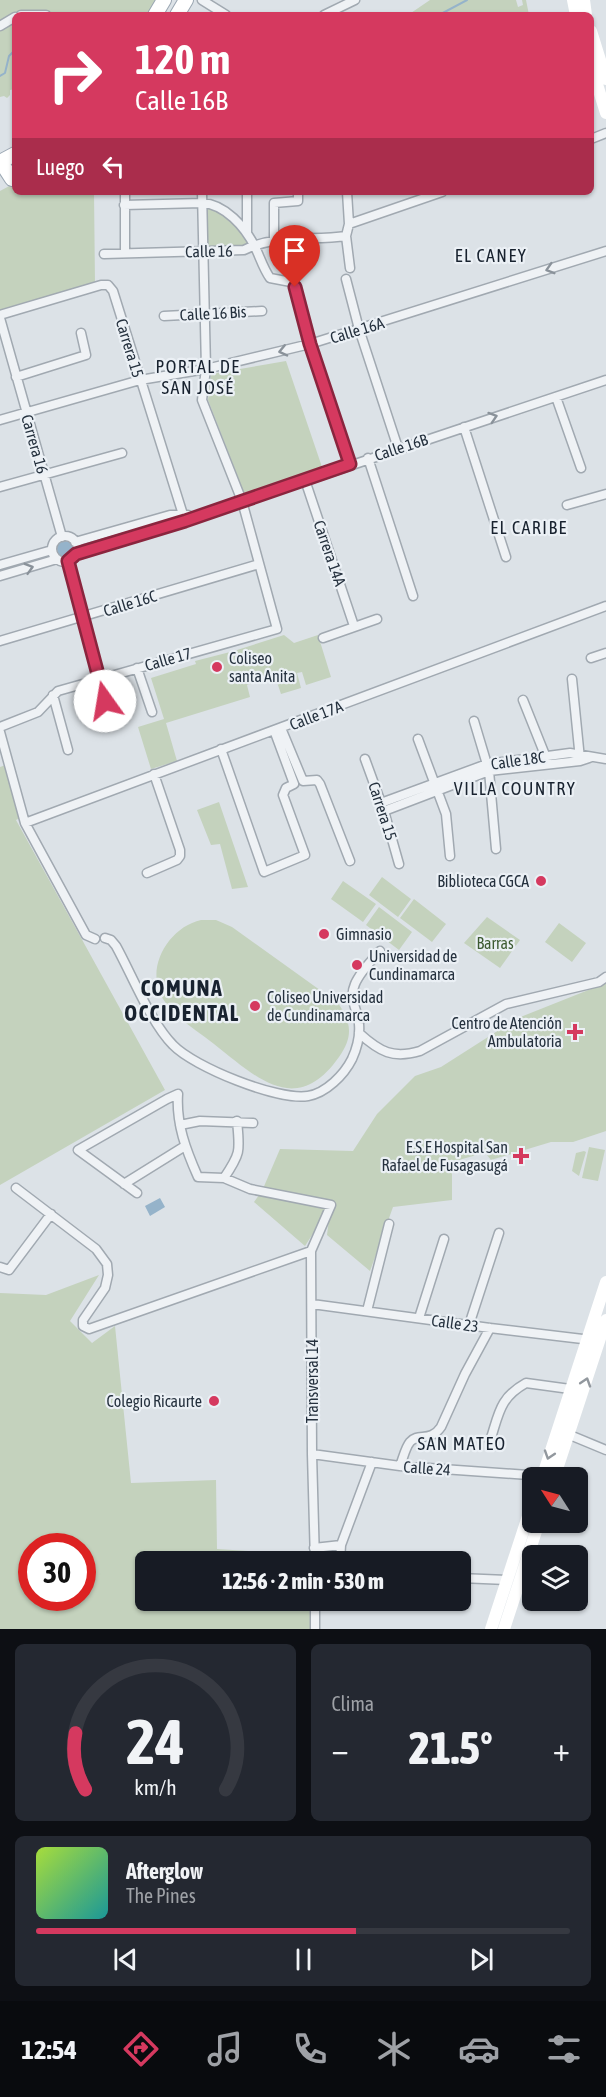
<!DOCTYPE html>
<html lang="es">
<head>
<meta charset="utf-8">
<style>
  body { margin:0; font-family:"Asap Condensed",sans-serif; background:#242831; color:#f1f3f6; height:100vh; display:flex; flex-direction:column; font-size:22px; white-space:nowrap }
  * { box-sizing:border-box; margin:0 }
  p { font-size:20px; color:#9ea1a6 }
  .icon { flex:none; width:33px; height:33px; fill:none; stroke:currentColor; stroke-width:2; stroke-linecap:round; stroke-linejoin:round }
  .map { position:relative; height:1629px; overflow:hidden }
  .side { display:flex; flex-direction:column; gap:15px; padding:15px; background:#0d0f14; flex:1 }
  .side>* { flex:none }
  .top-card { position:absolute; left:12px; top:12px; width:582px; height:183px; border-radius:9px; box-shadow:0 2px 4px #0004; background:#d5395f; color:#fff; overflow:hidden }
  .needle { width:39px; rotate:306deg }
  .tools { position:absolute; left:522px; top:1467px; display:grid; gap:12px }
  .tools a { display:grid; place-items:center; width:66px; height:66px; border-radius:9px; background:#171b24; box-shadow:0 2px 4px #0004; font-size:30px }
  .speed { position:absolute; left:18px; top:1533px; display:flex; gap:12px; font-size:30px; font-weight:700; text-align:center }
  .speed>* { display:grid; place-content:center; width:78px; height:78px; border-radius:50%; background:#171b24; box-shadow:0 2px 4px #0004; line-height:1 }
  .speed .limit { border:9px solid #d22; background:#fff; color:#111 }
  .pin { position:absolute; display:grid; place-items:center; width:51px; height:51px; color:#fff; margin:-62px -26px; border-radius:50% 50% 50% 0; rotate:-45deg; box-shadow:0 0 6px #0007 }
  .pin .icon { rotate:45deg }
  .me { position:absolute; width:66px; margin:-33px; rotate:347deg; stroke-linejoin:round; filter:drop-shadow(0 0 4px #0008) }
  .turn { display:flex; align-items:center; gap:21px; height:126px; padding:0 24px; font-size:27px }
  .turn .icon { width:78px; height:78px; stroke-width:2.5 }
  .turn b { display:block; font-size:42px; line-height:51px }
  .then { display:flex; align-items:center; height:57px; padding:0 24px; background:#0003; gap:12px; font-size:22px }
  .big { font-size:45px; font-weight:800; line-height:1.1 }
  .side .card { flex:1; display:flex; flex-direction:column; justify-content:center; gap:9px; min-width:0; padding:0 21px; border-radius:9px; background:#242831 }
  .side .dial { align-items:center; gap:0 }
  .dial svg { height:156px; overflow:visible; fill:none; stroke:#363941; stroke-width:7; stroke-linecap:round; text-anchor:middle }
  .dial text { fill:#f1f3f6; stroke:none }
  .song { display:flex; align-items:center; gap:18px }
  .cover { width:72px; height:72px; border-radius:9px; background:linear-gradient(135deg,hsl(80 70% 55%),hsl(180 70% 35%)) }
  .played { height:6px; border-radius:3px; background:linear-gradient(90deg,#d5395f 60%,#363941 60%) }
  .keys { display:flex; justify-content:space-around; direction:ltr }
  .heat { display:flex; justify-content:space-between; align-items:center; font-size:33px; direction:ltr }
  .side .tiles { flex:1; display:grid; gap:15px; grid-template-columns:1fr 1fr }
  .card:last-child { grid-column:span 2 }
  .trip { position:absolute; left:135px; top:1551px; width:336px; height:60px; border-radius:9px; background:#171b24; box-shadow:0 2px 4px #0004; font-weight:800; line-height:60px; text-align:center }
  .tab-bar { display:flex; height:96px; justify-content:space-around; align-items:center; background:#090b0e; color:#9ea1a6 }
  .tab-bar .icon { width:42px; height:42px }
  .tab-bar .current { color:#d5395f }
  .tab-bar b { font-size:27px; color:#f1f3f6 }
  .map>svg:first-child { display:block }
  .green { fill:#c4d2bd; fill-rule:evenodd }
  .water { fill:#95b3ca }
  .lines { fill:none; stroke-linecap:round; stroke-linejoin:round }
  .stream { stroke:#95b3ca; stroke-width:2 }
  .street-casing { stroke:#a1a9b1; stroke-width:11 }
  .primary-casing { stroke:#9ba7b3; stroke-width:16 }
  .street { stroke:#eff2f5; stroke-width:8 }
  .secondary { stroke:#fff; stroke-width:12 }
  .primary { stroke:#fff; stroke-width:14 }
  .oneway { stroke:#8a929a }
  .oneway2 { stroke:#92989e }
  .route-casing { stroke:#8a253e; stroke-width:15 }
  .route { stroke:#d5395f; stroke-width:10 }
  .poi-dot { fill:#d5395f; stroke:#ebf0f5; stroke-width:2 }
  .labels { text-anchor:middle; dominant-baseline:central; stroke-width:4.5; stroke-linejoin:round; paint-order:stroke }
  .street-label { font-size:16px; fill:#25313e; stroke:#ebf0f5 }
  .poi-label { font-size:16px; fill:#25313e; stroke:#ebf0f5; text-anchor:start }
  .park-label { font-size:16px; fill:#3d5b32; stroke:#ebf0f5 }
  .neighbourhood-label { font-size:18px; letter-spacing:1.5px; fill:#18222f; stroke:#ebf0f5 }
  .district-label { font-size:22px; font-weight:bold; letter-spacing:1.5px; fill:#18222f; stroke:#ebf0f5 }
</style>
</head>
<body>
<div class="map">
<svg width="606" height="1629" viewBox="0 0 606 1629">
  <rect width="100%" height="100%" fill="#dce2e7"/>
  <path class="green" d="M0,0h159l-10,15h-95c-19,-6 -37,-5 -54,8z
    M430,0h86l2,7 5,-2 -1,-5h4l3,15h-121z
    M15,21v68l-5,1v5l-3,3 -3,-2 -4,1v-67z
    M15,183v9h79l1,92 -95,27v-120z
    M203,205l18,5 22,22 8,12 -7,4h-39z
    M286,361l36,106 -78,26 -36,-93 3,-26z
    M284,635l10,8 24,-8 13,42 -25,8 -4,-13 -5,1 4,15 -20,6 -6,-18 -28,9 3,12 -84,26 11,38 -26,8 -13,-42 26,-8 -13,-41 45,-14 -1,-3 39,-10z
    M6,765l14,53 -4,2 149,270 -165,95v-418z
    M219,802l29,85 -16,2 -12,-45 -9,1 -14,-35z
    M382,877l29,22 -13,18 -29,-22z
    M343,881l33,23 -13,18 -32,-23z
    M414,899l32,25 -14,18 -32,-24z
    M379,907l33,25 -13,18 -33,-25z
    M487,917l33,23 -20,28 -36,-25z
    M201,920h15l16,7 106,76c14,20 15,34 1,54 -43,61 -83,20 -125,-13 -18,-14 -39,-26 -51,-45 -19,-31 6,-72 38,-79z
    M559,923l27,20 -14,19 -27,-20z
    M606,983v148l-33,11h-22l-60,18 -8,-10 -10,6 -21,6v38l-59,7 -23,64 -43,-36 3,-24 -2,-1 -23,36 -51,-44 8,-11 18,-42 73,2 24,-37 38,-38 26,-9 77,-49z
    M589,1147l16,3 -7,31 -16,-3z
    M584,1151l2,1 -7,24 -7,-5 4,-18z
    M99,1275l-29,46 22,22 23,-17 16,157 85,-3 1,69 95,6v7h-166v38l166,1 -1,28h-311v-336l46,2zM32,1546h50v52h-50z"/>
  <path class="water" d="M57 549a8 8 0 1 1 16 0a8 8 0 1 1-16 0Z
    M160,1198l5,9 -15,9 -5,-10z"/>
  <g class="lines">
    <path class="stream" d="M439,15l28,-15
      M0,76l5,-3 4,-17 6,-6"/>
    <defs>
      <path id="street" d="M202,0l24,15
        M21,15h25
        M324,15l31,-15
        M0,26l15,-9
        M591,139l15,-6
        M125,192v61
        M347,192l2,32
        M124,205l78,-2c23,1 43,24 53,44 5,10 8,21 15,31l21,4 4,5 15,57 39,120
        M247,232v-40
        M346,236l4,32
        M274,240v-37l24,-2v-9
        M104,254l140,-4c32,-16 68,-9 102,-14l3,-12 93,-32
        M346,279l13,50 39,119
        M0,315l101,-30h7l5,6 72,230
        M164,316l98,-5
        M0,318l62,219
        M16,377l70,-22 -5,-22
        M556,397l25,71
        M0,420l140,-40 66,-11 104,-25 296,-93
        M464,427l42,130
        M368,458l45,138
        M305,480l49,146
        M0,487l122,-34
        M567,505l39,-11
        M52 549a13 13 0 1 1 26 0a13 13 0 1 1-26 0Z
        M75,542l95,-27h18
        M76,554l109,-33 421,-141
        M68,561l37,140
        M0,565l52,-15
        M0,576l57,-17
        M323,638l54,-19
        M0,641l259,-77
        M591,658l15,-5
        M137,668l15,44
        M572,679l8,80
        M53,695l15,55
        M523,700l24,60
        M474,721l15,50 7,78
        M0,727l38,-15 20,-21 219,-62 -35,-128 -40,-101 4,-31 -4,-177
        M281,728l22,53 14,-1 3,4 30,77
        M0,732l25,91 61,112 9,4
        M418,739l28,75 4,42
        M221,749l43,123 41,-17 -22,-60 3,-7 8,-4 -20,-54
        M365,759l19,52 15,53
        M381,803l106,-39 83,-11 36,6
        M384,811l105,-40 91,-10 9,-3
        M25,823l581,-217
        M147,873l30,-13 3,-4v-6l-26,-76
        M105,938l6,2 5,6c16,29 35,77 57,99 21,22 105,56 135,51 18,-3 36,-21 44,-37 5,-11 8,-24 7,-35 -1,-15 -11,-24 -4,-40 5,-12 16,-23 25,-33
        M359,1033c21,19 34,26 61,18l86,-47 93,-22 7,-5
        M180,1125l20,-4 53,2
        M224,1178c17,-25 16,-27 13,-57
        M124,1184l61,-38
        M16,1188l80,61 11,15 1,11 -3,13 -22,32v6l6,3 222,-78
        M137,1193l-59,-43 89,-51 11,-5c-2,30 8,56 20,83l26,1 26,11 81,16 -20,46 1,203 3,108
        M0,1267l9,3 42,-56
        M312,1304l178,24 101,12
        M367,1311l22,-87
        M419,1318l25,-79
        M469,1325l30,-92
        M565,1433l41,17
        M490,1441c9,-27 9,-43 36,-58l44,6
        M312,1454l88,12 142,10
        M400,1466c3,-7 5,-18 10,-24 8,-10 20,1 31,-15l24,-53 25,-46
        M314,1548l27,-3
        M340,1562l1,-17 31,-83
        M460,1578l47,2
        M315,1629v-29"/>
      <path id="primary" d="M155,15l9,-15
        M177,15l9,-15
        M0,162l15,-8
        M1,162l11,17"/>
    </defs>
    <use href="#street" class="street-casing"/>
    <use href="#primary" class="primary-casing"/>
    <use href="#street" class="street"/>
    <path class="secondary" d="M573,0l3,15
      M584,0l2,15
      M591,31l15,48
      M591,65l15,48
      M542,1478l64,-196
      M554,1478l52,-158
      M491,1629l41,-125
      M504,1629l35,-107"/>
    <use href="#primary" class="primary"/>
  </g>
  <defs><path id="oneway-chevron" d="M-2-3.5L2.5 0L-2 3.5" fill="none" stroke-width="1.6" stroke-linecap="round" stroke-linejoin="round" transform="scale(1.5)"/></defs>
  <g class="oneway">
    <use href="#oneway-chevron" transform="translate(550 269) rotate(163)"/>
    <use href="#oneway-chevron" transform="translate(283 351) rotate(167)"/>
    <use href="#oneway-chevron" transform="translate(493 417) rotate(-18)"/>
    <use href="#oneway-chevron" transform="translate(29 568) rotate(-16)"/>
  </g>
  <g class="oneway2">
    <use href="#oneway-chevron" transform="translate(586 1382) rotate(-72)"/>
    <use href="#oneway-chevron" transform="translate(549 1455) rotate(108)"/>
  </g>
  <g class="lines">
    <defs>
      <path id="route" d="M105,701l-37,-140 8,-7 109,-33 165,-57 -40,-120 -15,-57"/>
    </defs>
    <use href="#route" class="route-casing"/>
    <use href="#route" class="route"/>
  </g>
  <g class="poi-dot">
    <circle cx="217" cy="667" r="6"/>
    <circle cx="541" cy="881" r="6"/>
    <circle cx="324" cy="934" r="6"/>
    <circle cx="357" cy="965" r="6"/>
    <circle cx="255" cy="1006" r="6"/>
    <path d="M572 1023h6v6h6v6h-6v6h-6v-6h-6v-6h6z"/>
    <path d="M518 1147h6v6h6v6h-6v6h-6v-6h-6v-6h6z"/>
    <circle cx="214" cy="1401" r="6"/>
  </g>
  <g class="labels">
    <g class="street-label">
      <text transform="translate(209 251) rotate(-1)">Calle 16</text>
      <text transform="translate(213 313) rotate(-3)">Calle 16 Bis</text>
      <text transform="translate(357 330) rotate(-17)">Calle 16A</text>
      <text transform="translate(130 348) rotate(73)">Carrera 15</text>
      <text transform="translate(35 444) rotate(74)">Carrera 16</text>
      <text transform="translate(401 447) rotate(-18)">Calle 16B</text>
      <text transform="translate(330 553) rotate(71)">Carrera 14A</text>
      <text transform="translate(130 603) rotate(-17)">Calle 16C</text>
      <text transform="translate(168 659) rotate(-16)">Calle 17</text>
      <text transform="translate(316 715) rotate(-21)">Calle 17A</text>
      <text transform="translate(518 760) rotate(-8)">Calle 18C</text>
      <text transform="translate(383 811) rotate(72)">Carrera 15</text>
      <text transform="translate(455 1323) rotate(8)">Calle 23</text>
      <text transform="translate(312 1381) rotate(-90)">Transversal 14</text>
      <text transform="translate(427 1468) rotate(4)">Calle 24</text>
    </g>
    <g class="poi-label">
      <text x="229" y="658">Coliseo<tspan x="229" dy="18">santa Anita</tspan></text>
      <text x="529" y="881" text-anchor="end">Biblioteca CGCA</text>
      <text x="336" y="934">Gimnasio</text>
      <text x="369" y="956">Universidad de<tspan x="369" dy="18">Cundinamarca</tspan></text>
      <text x="267" y="997">Coliseo Universidad<tspan x="267" dy="18">de Cundinamarca</tspan></text>
      <text x="562" y="1023" text-anchor="end">Centro de Atención<tspan x="562" dy="18">Ambulatoria</tspan></text>
      <text x="508" y="1147" text-anchor="end">E.S.E Hospital San<tspan x="508" dy="18">Rafael de Fusagasugá</tspan></text>
      <text x="202" y="1401" text-anchor="end">Colegio Ricaurte</text>
    </g>
    <g class="park-label">
      <text x="495" y="943">Barras</text>
    </g>
    <g class="neighbourhood-label">
      <text x="491" y="255">EL CANEY</text>
      <text x="198" y="366">PORTAL DE<tspan x="198" dy="21">SAN JOSÉ</tspan></text>
      <text x="529" y="527">EL CARIBE</text>
      <text x="515" y="788">VILLA COUNTRY</text>
      <text x="462" y="1443">SAN MATEO</text>
    </g>
    <g class="district-label">
      <text x="182" y="988">COMUNA<tspan x="182" dy="25">OCCIDENTAL</tspan></text>
    </g>
  </g>
</svg>
<div class="tools">
<a><svg class="needle" viewBox="-14 -14 28 28"><path d="M0-13l5 13h-10z" fill="#e53935"/><path d="M0 13l5-13h-10z" fill="#9ea1a6"/></svg></a>
<a><svg class="icon" aria-label="layers" viewBox="0 0 24 24"><path d="M12 4l9 5-9 5-9-5zM3 14l9 5 9-5"/></svg></a>
</div>
<div class="speed"><div class="limit">30</div></div>
<div class="pin" style="left:295px;top:287px;background:#d93025"><svg class="icon" aria-label="arrive" viewBox="0 0 24 24"><path d="M6 21V4h12l-3 4 3 4H6"/></svg></div>
<svg class="me" style="left:105px;top:701px" viewBox="-20 -20 40 40"><circle r="19" fill="#fff"/><path d="M0-13L10 11 0 6-10 11z" fill="#d5395f"/></svg>
<div class="trip">12:56 · 2 min · 530 m</div>
<div class="top-card">
<div class="turn"><svg class="icon" aria-label="right" viewBox="0 0 24 24"><path d="M7 20v-9h11M14 6l5 5-5 5"/></svg><div><b>120 m</b>Calle 16B</div></div>
<div class="then">Luego<svg class="icon" aria-label="left" viewBox="0 0 24 24"><path d="M17 20v-9H6M10 6l-5 5 5 5"/></svg></div>
</div>
</div>
<section class="side">
<div class="tiles">
<div class="card dial"><svg viewBox="0 0 100 80">
<path d="M14 69A42 42 0 1 1 86 69"/>
<path d="M14 69A42 42 0 0 1 9 40" stroke="#d5395f"/>
<text x="50" y="56" font-size="32" font-weight="700">24</text>
<text x="50" y="72" font-size="11">km/h</text>
</svg></div>
<div class="card"><p>Clima</p>
<div class="heat"><a>−</a><b class="big">21.5°</b><a>+</a></div>
</div>
<div class="card">
<div class="song"><i class="cover"></i><div><b>Afterglow</b><p>The Pines</p></div></div>
<div class="played"></div>
<div class="keys"><svg class="icon" aria-label="previous" viewBox="0 0 24 24"><path d="M18 5L8 12l10 7zM5 5v14"/></svg><svg class="icon" aria-label="pause" viewBox="0 0 24 24"><path d="M8 5v14M16 5v14"/></svg><svg class="icon" aria-label="next" viewBox="0 0 24 24"><path d="M6 5l10 7-10 7zM19 5v14"/></svg></div>
</div>
</div>
</section>
<nav class="tab-bar">
<b>12:54</b>
<svg class="icon current" aria-label="directions" viewBox="0 0 24 24"><path d="M12 3l9 9-9 9-9-9zM9 14v-3h6M13 9l2 2-2 2"/></svg>
<svg class="icon" aria-label="music" viewBox="0 0 24 24"><path d="M9 18V5l10-2v13"/><circle cx="6" cy="18" r="3"/><circle cx="16" cy="16" r="3"/></svg>
<svg class="icon" aria-label="phone" viewBox="0 0 24 24"><path d="M5 4h4l2 5-3 2q2 4 5 5l2-3 5 2v4C11 20 4 13 5 4z"/></svg>
<svg class="icon" aria-label="climate" viewBox="0 0 24 24"><path d="M12 3v18M4 7l16 10M4 17L20 7"/></svg>
<svg class="icon" aria-label="car" viewBox="0 0 24 24"><path d="M5 17H2v-5l4-1 3-4h7l3 4 3 1v5h-3M9 17h6M6 11h13"/><circle cx="7" cy="17" r="2"/><circle cx="17" cy="17" r="2"/></svg>
<svg class="icon" aria-label="filters" viewBox="0 0 24 24"><path d="M4 7h16M4 17h16"/><circle cx="9" cy="7" r="2"/><circle cx="15" cy="17" r="2"/></svg>
</nav>
</body>
</html>
